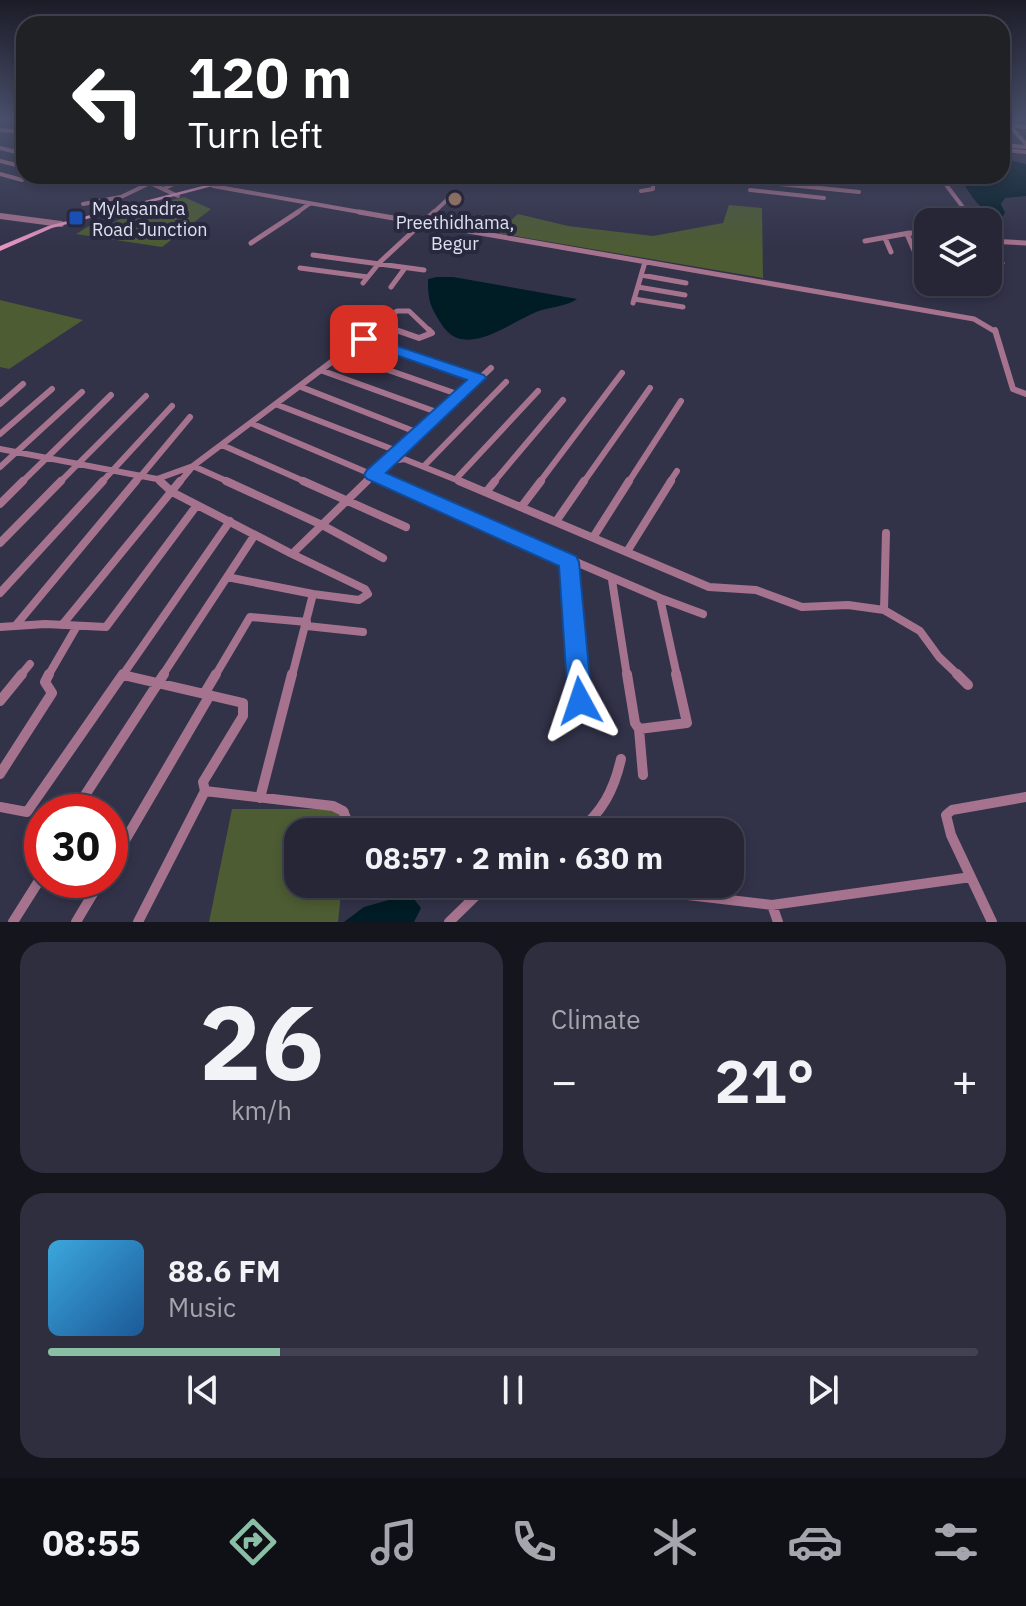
<!DOCTYPE html>
<html lang="en">
<head>
<meta charset="utf-8">
<style>
  body { margin:0; font-family:"IBM Plex Sans",sans-serif; background:#2e2e3f; color:#f1f3f6; height:100vh; display:flex; flex-direction:column; font-size:30px; white-space:nowrap }
  * { box-sizing:border-box; margin:0 }
  p { font-size:26px; color:#a4a5ad }
  .icon { flex:none; width:44px; height:44px; fill:none; stroke:currentColor; stroke-width:2; stroke-linecap:round; stroke-linejoin:round }
  .map { position:relative; height:922px; overflow:hidden }
  .details { display:flex; flex-direction:column; gap:20px; padding:20px; background:#15151e; flex:1 }
  .details>* { flex:none }
  .hud { position:absolute; left:16px; top:16px; width:994px; height:168px; border-radius:24px; box-shadow:0 4px 12px #0003,0 0 0 2px #424352; background:#202124; color:#fff; overflow:hidden }
  .controls { position:absolute; left:914px; top:208px; display:grid; gap:16px }
  .controls a { display:grid; place-items:center; width:88px; height:88px; border-radius:16px; background:#262637; box-shadow:0 4px 12px #0003,0 0 0 2px #424352; font-size:40px }
  .speed { position:absolute; left:24px; top:794px; display:flex; gap:16px; font-size:40px; font-weight:700; text-align:center }
  .speed>* { display:grid; place-content:center; width:104px; height:104px; border-radius:50%; background:#262637; box-shadow:0 4px 12px #0003,0 0 0 2px #424352; line-height:1 }
  .speed .limit { border:12px solid #d22; background:#fff; color:#111 }
  .pin { position:absolute; display:grid; place-items:center; width:68px; height:68px; color:#fff; margin:-34px; border-radius:16px; box-shadow:0 4px 12px #0006 }
  .me { position:absolute; width:88px; margin:-44px; rotate:355deg; stroke-linejoin:round; filter:drop-shadow(0 0 6px #0008) }
  .turn { display:flex; align-items:center; gap:28px; height:168px; padding:0 40px; font-size:36px }
  .turn .icon { width:104px; height:104px; stroke-width:2.5 }
  .turn b { display:block; font-size:56px; line-height:68px }
  .big { font-size:60px; font-weight:700; line-height:1.1 }
  .details .widget { flex:1; display:flex; flex-direction:column; justify-content:center; gap:12px; min-width:0; padding:0 28px; border-radius:24px; background:#2e2e3f }
  .details .dial { align-items:center; gap:0 }
  .dial b { font-size:104px; line-height:1 }
  .song { display:flex; align-items:center; gap:24px }
  .cover { width:96px; height:96px; border-radius:12px; background:linear-gradient(135deg,hsl(200 70% 55%),hsl(210 70% 35%)) }
  .played { height:8px; border-radius:4px; background:linear-gradient(90deg,#8abfa5 25%,#424352 25%) }
  .keys { display:flex; justify-content:space-around; direction:ltr }
  .heat { display:flex; justify-content:space-between; align-items:center; font-size:44px; direction:ltr }
  .details .tiles { flex:1; display:grid; gap:20px; grid-template-columns:1fr 1fr }
  .widget:last-child { grid-column:span 2 }
  .trip { position:absolute; left:284px; top:818px; width:460px; height:80px; border-radius:24px; background:#262637; box-shadow:0 4px 12px #0003,0 0 0 2px #424352; font-weight:700; line-height:80px; text-align:center }
  .dock { display:flex; height:128px; justify-content:space-around; align-items:center; background:#0f0f16; color:#a4a5ad }
  .dock .icon { width:56px; height:56px }
  .dock .current { color:#8abfa5 }
  .dock b { font-size:36px; color:#f1f3f6 }
  .map>svg:first-child { display:block }
  .green { fill:#4d5c33 }
  .water { fill:#001c25 }
  .lines { fill:none; stroke-linecap:round; stroke-linejoin:round }
  .minor-far4 { stroke:#a6738e; stroke-width:4 }
  .minor-far3 { stroke:#a6738e; stroke-width:5 }
  .minor-far2 { stroke:#a6738e; stroke-width:6 }
  .minor-far1 { stroke:#a6738e; stroke-width:8 }
  .minor { stroke:#a6738e; stroke-width:10 }
  .tertiary { stroke:#a6738e; stroke-width:6 }
  .secondary { fill:#e595c0; fill-rule:evenodd }
  .route { fill:#1a73e8; stroke:#114b97; stroke-width:2 }
  .education-dot { fill:#8d6e63; stroke:#28283e; stroke-width:3 }
  .transit-dot { fill:#1a4fb4; stroke:#28283e; stroke-width:3 }
  .labels { text-anchor:middle; dominant-baseline:central; stroke-width:8; stroke-linejoin:round; paint-order:stroke }
  .far-poi-label { font-size:18px; fill:#dfe0ee; stroke:#28283e; text-anchor:start }
</style>
</head>
<body>
<div class="map">
<svg width="1026" height="922" viewBox="0 0 1026 922">
  <rect width="100%" height="100%" fill="#323249"/>
  <path class="green" d="M184,197l27,12 -49,38 -86,-13 13,-8h17l39,-19z
    M729,205l33,3 1,70 -266,-45 21,-19 50,12 85,10 70,-13z
    M0,300l83,20 -74,49 -9,-2z
    M232,809h117l-2,23h-49v52h44l-4,38h-129z"/>
  <path class="water" d="M1002,158l24,6v32l-21,2 -4,6 4,9 -3,4c-24,-4 -31,-24 -44,-41h44z
    M437,277h16l124,22c-12,8 -28,8 -41,13 -27,11 -71,48 -94,13 -12,-19 -14,-24 -14,-46z
    M410,894l11,14 -7,14h-70l20,-15z"/>
  <g class="lines">
    <path class="minor-far4" d="M1002,125l24,2
      M1009,125l17,19
      M0,130l12,1
      M1002,145l24,2
      M0,148l24,6
      M1002,150l24,2
      M0,161l24,6
      M0,174l22,6
      M165,176l-15,7 28,13
      M787,176l64,7
      M751,181l108,11
      M944,182l24,32
      M213,186l158,28
      M163,189l28,-13
      M750,190l74,8
      M641,191l12,-2v-12l16,-1
      M83,204l38,-7 29,-14 -24,-7
      M295,214l14,-10
      M432,214l16,-15"/>
    <path class="minor-far3" d="M359,212l615,107 22,13
      M966,212l8,10
      M464,230l20,-12
      M907,234l9,21
      M885,238l6,14
      M865,241l44,-8 19,1
      M988,241l38,2
      M988,241l14,22
      M251,243l47,-31
      M313,255l111,15
      M300,268l68,9
      M641,275l45,8
      M363,283l17,-21 54,-50
      M391,287l14,-19
      M638,287l47,8
      M634,299l49,8
      M633,303l12,-41
      M381,325l20,7
      M371,332l26,-21h12l22,21"/>
    <path class="minor-far2" d="M396,330l23,8 13,-5 -3,-3
      M995,330l18,59 13,5
      M364,339l114,39
      M345,355l115,40
      M323,371l119,43
      M301,387l115,45
      M0,404l23,-20
      M278,405l119,46
      M253,424l139,59
      M0,434l52,-45
      M222,445l86,38
      M0,449l157,30 5,4
      M390,460c31,-33 68,-61 101,-92
      M425,465l81,-83
      M0,467l82,-75
      M157,479l36,-13 38,17
      M456,479l82,-88
      M21,483l90,-88
      M59,483l87,-87
      M101,483l71,-77
      M135,483l55,-66
      M179,483l14,-17 181,-136
      M365,483l22,-21 17,-3 60,24
      M493,483l70,-83
      M539,483l83,-110
      M583,483l67,-95
      M628,483l53,-82
      M669,483l8,-12"/>
    <path class="minor-far1" d="M160,481l12,11 120,62 75,-73
      M226,481l96,44 61,33
      M303,481l103,46
      M387,481l273,117 17,78
      M459,481l250,106 47,3 46,17 46,-2 36,5 36,21 19,26 20,19
      M487,491l8,-10
      M0,504l23,-23
      M522,506l19,-25
      M557,520l27,-39
      M594,536l35,-55
      M0,543l61,-62
      M628,550l43,-69
      M292,554l73,35 3,5 -9,6 -46,-6
      M569,562l9,114
      M227,577l86,17 -21,82
      M612,580l15,96
      M0,593l103,-112
      M660,598l43,16
      M884,610l2,-77
      M16,625l120,-144
      M62,625l118,-144
      M307,626l56,6
      M0,627l45,-3 61,3 91,-122
      M123,675l6,1
      M20,676l10,-12
      M48,676l29,-50
      M122,676l108,-155
      M162,676l92,-140
      M215,676l35,-59 57,5"/>
    <path class="minor" d="M578,674l2,27
      M627,674l8,49 4,6 4,46
      M957,674l11,11
      M123,675l120,28v13l-40,66 2,9 128,15 10,5 9,21
      M204,694l12,-20
      M0,701l22,-27
      M639,729l48,-6 -11,-49
      M0,774l52,-81 -7,-11 4,-8
      M260,798l32,-124
      M0,807l27,5 96,-138
      M74,812l90,-138
      M577,832c25,-19 37,-42 44,-73
      M110,866l100,-171
      M594,884l178,21 199,-28
      M772,905l6,17
      M13,922l29,-46
      M76,922l25,-42
      M138,922l67,-131
      M449,922l39,-38
      M992,922l-41,-87 -5,-20 6,-5 74,-13"/>
    <path class="tertiary" d="M0,216l61,8"/>
    <path class="secondary" d="M241,176h10l-199,52 -52,23v-5l48,-20z"/>
  </g>
  <linearGradient id="sky" x2="0" y2="1"><stop stop-color="#1c1c28"/><stop offset="0.48" stop-color="#494f6a"/><stop offset="1" stop-color="#494f6a" stop-opacity="0"/></linearGradient>
  <rect width="1026" height="249" fill="url(#sky)"/>
  <path class="route" d="M364,335l120,40 2,3 -100,95 190,83 3,6 13,139 -3,8 -9,3 -9,-3 -3,-8 -9,-135 -192,-87 -3,-4 3,-5 100,-90 -108,-38v-6z"/>
  <circle class="education-dot" cx="455" cy="199" r="8"/>
  <rect class="transit-dot" x="68" y="210" width="16" height="16" rx="4"/>
  <g class="labels">
    <g class="far-poi-label">
      <text x="92" y="208">Mylasandra<tspan x="92" dy="21">Road Junction</tspan></text>
      <text x="455" y="222" text-anchor="middle">Preethidhama,<tspan x="455" dy="21">Begur</tspan></text>
    </g>
  </g>
</svg>
<div class="controls">
<a><svg class="icon" aria-label="layers" viewBox="0 0 24 24"><path d="M12 4l9 5-9 5-9-5zM3 14l9 5 9-5"/></svg></a>
</div>
<div class="speed"><div class="limit">30</div></div>
<div class="pin" style="left:364px;top:339px;background:#d93025"><svg class="icon" aria-label="arrive" viewBox="0 0 24 24"><path d="M6 21V4h12l-3 4 3 4H6"/></svg></div>
<svg class="me" style="left:580px;top:701px" viewBox="-20 -20 40 40"><path d="M0-17L14 15 0 8-14 15z" fill="#1a73e8" stroke="#fff" stroke-width="4"/></svg>
<div class="trip">08:57 · 2 min · 630 m</div>
<div class="hud">
<div class="turn"><svg class="icon" aria-label="left" viewBox="0 0 24 24"><path d="M17 20v-9H6M10 6l-5 5 5 5"/></svg><div><b>120 m</b>Turn left</div></div>
</div>
</div>
<section class="details">
<div class="tiles">
<div class="widget dial"><b>26</b><p>km/h</p></div>
<div class="widget"><p>Climate</p>
<div class="heat"><a>−</a><b class="big">21°</b><a>+</a></div>
</div>
<div class="widget">
<div class="song"><i class="cover"></i><div><b>88.6 FM</b><p>Music</p></div></div>
<div class="played"></div>
<div class="keys"><svg class="icon" aria-label="previous" viewBox="0 0 24 24"><path d="M18 5L8 12l10 7zM5 5v14"/></svg><svg class="icon" aria-label="pause" viewBox="0 0 24 24"><path d="M8 5v14M16 5v14"/></svg><svg class="icon" aria-label="next" viewBox="0 0 24 24"><path d="M6 5l10 7-10 7zM19 5v14"/></svg></div>
</div>
</div>
</section>
<nav class="dock">
<b>08:55</b>
<svg class="icon current" aria-label="directions" viewBox="0 0 24 24"><path d="M12 3l9 9-9 9-9-9zM9 14v-3h6M13 9l2 2-2 2"/></svg>
<svg class="icon" aria-label="music" viewBox="0 0 24 24"><path d="M9 18V5l10-2v13"/><circle cx="6" cy="18" r="3"/><circle cx="16" cy="16" r="3"/></svg>
<svg class="icon" aria-label="phone" viewBox="0 0 24 24"><path d="M5 4h4l2 5-3 2q2 4 5 5l2-3 5 2v4C11 20 4 13 5 4z"/></svg>
<svg class="icon" aria-label="climate" viewBox="0 0 24 24"><path d="M12 3v18M4 7l16 10M4 17L20 7"/></svg>
<svg class="icon" aria-label="car" viewBox="0 0 24 24"><path d="M5 17H2v-5l4-1 3-4h7l3 4 3 1v5h-3M9 17h6M6 11h13"/><circle cx="7" cy="17" r="2"/><circle cx="17" cy="17" r="2"/></svg>
<svg class="icon" aria-label="filters" viewBox="0 0 24 24"><path d="M4 7h16M4 17h16"/><circle cx="9" cy="7" r="2"/><circle cx="15" cy="17" r="2"/></svg>
</nav>
</body>
</html>
